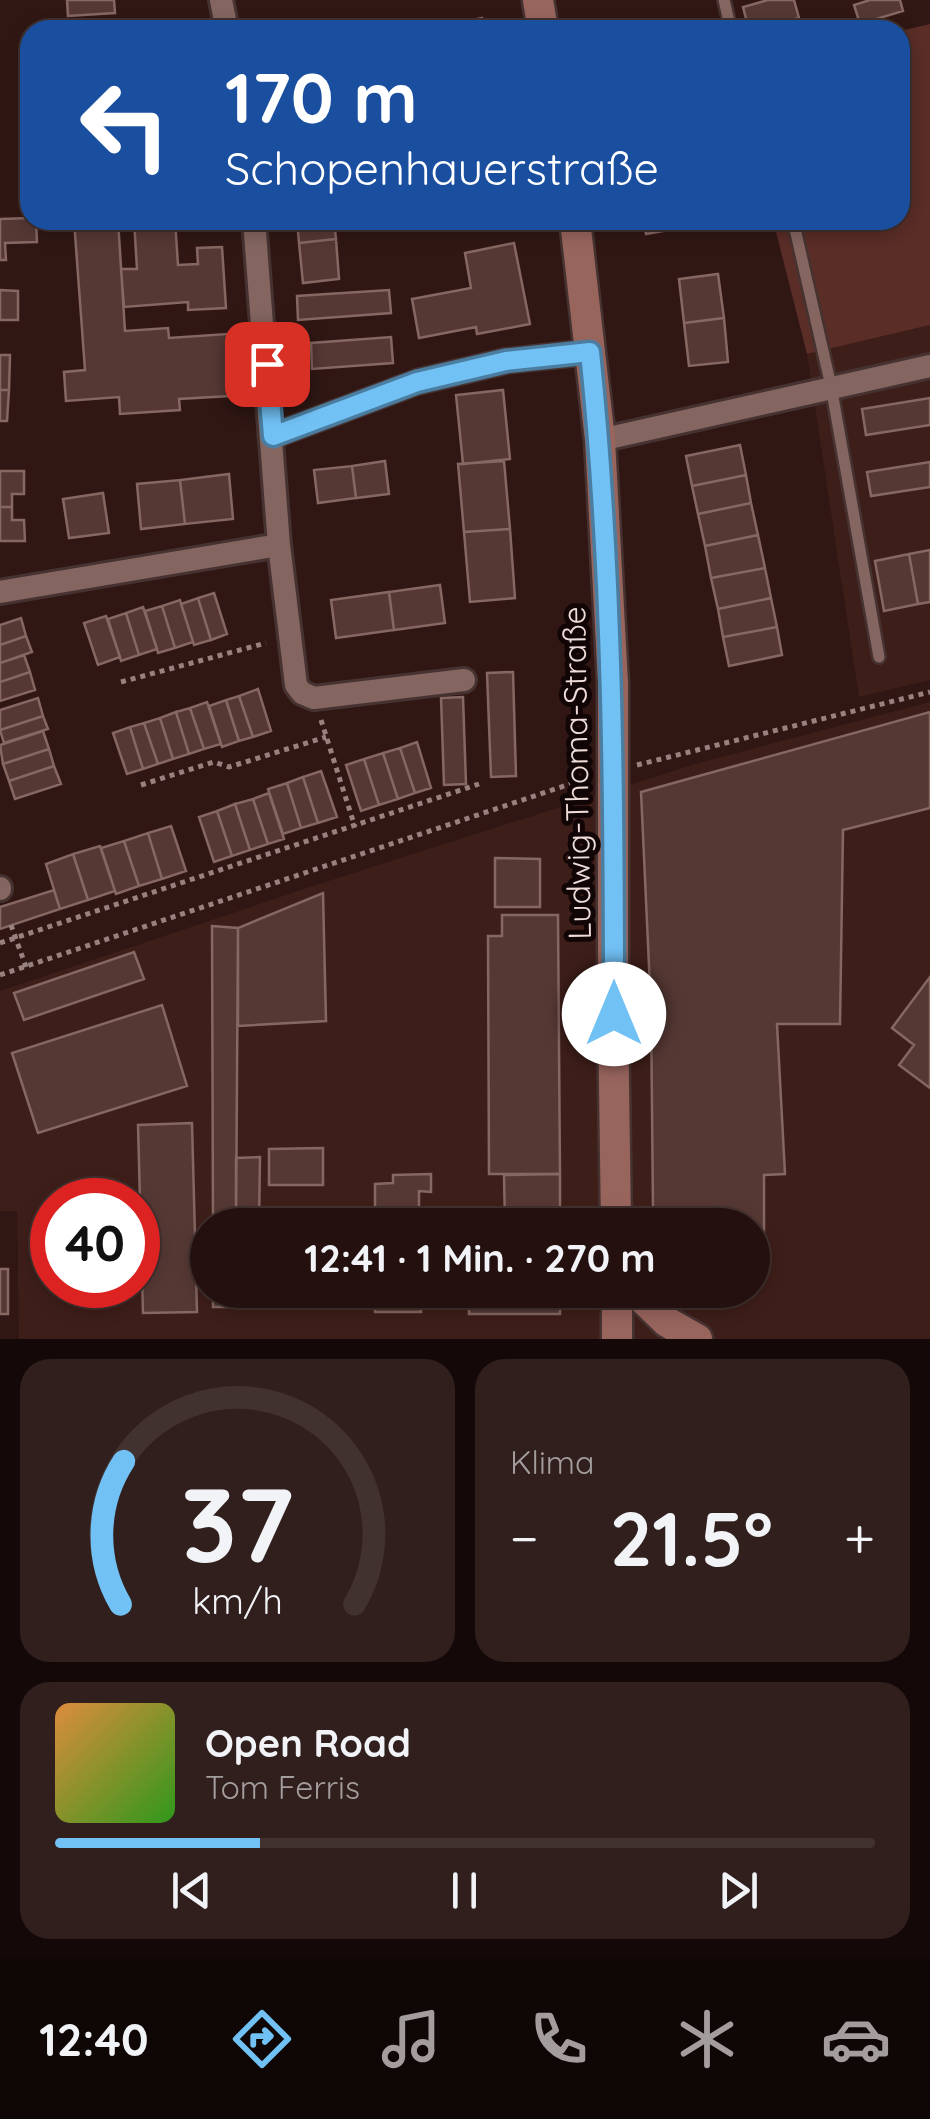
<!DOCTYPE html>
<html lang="de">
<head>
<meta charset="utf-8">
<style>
  body { margin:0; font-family:Quicksand,sans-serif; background:#301f1d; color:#f1f3f6; height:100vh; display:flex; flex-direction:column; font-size:38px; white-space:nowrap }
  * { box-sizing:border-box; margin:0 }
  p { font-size:32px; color:#a39d9e }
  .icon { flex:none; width:55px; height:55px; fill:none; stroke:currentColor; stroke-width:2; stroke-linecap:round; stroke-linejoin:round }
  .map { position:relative; height:1339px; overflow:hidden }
  .panel { display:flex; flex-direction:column; gap:20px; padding:20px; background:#140908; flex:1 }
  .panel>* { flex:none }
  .guide { position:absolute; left:20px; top:20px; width:890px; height:210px; border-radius:30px; box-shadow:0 5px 15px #0003,0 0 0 2px #41312f; background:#1a4fa0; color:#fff; overflow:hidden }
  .speed { position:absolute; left:30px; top:1178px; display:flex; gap:20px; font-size:50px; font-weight:700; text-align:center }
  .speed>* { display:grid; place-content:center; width:130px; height:130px; border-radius:50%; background:#24110f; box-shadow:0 5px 15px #0003,0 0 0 2px #41312f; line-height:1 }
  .speed .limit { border:15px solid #d22; background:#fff; color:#111 }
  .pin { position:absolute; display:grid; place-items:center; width:85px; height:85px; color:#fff; margin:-42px; border-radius:20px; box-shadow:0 5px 15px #0006 }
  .me { position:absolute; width:110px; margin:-55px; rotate:0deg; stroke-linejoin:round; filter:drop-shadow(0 0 8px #0008) }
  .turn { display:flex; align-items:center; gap:35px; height:210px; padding:0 40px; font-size:45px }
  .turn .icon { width:130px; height:130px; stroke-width:2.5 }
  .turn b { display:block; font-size:70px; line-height:85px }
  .big { font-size:75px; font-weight:700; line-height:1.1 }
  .panel .widget { flex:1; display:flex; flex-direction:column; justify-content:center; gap:15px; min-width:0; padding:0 35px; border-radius:30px; background:#301f1d }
  .panel .dial { align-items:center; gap:0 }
  .dial svg { height:260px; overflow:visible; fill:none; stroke:#41312f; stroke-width:7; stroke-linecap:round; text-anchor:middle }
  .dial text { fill:#f1f3f6; stroke:none }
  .song { display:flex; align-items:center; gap:30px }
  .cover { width:120px; height:120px; border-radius:15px; background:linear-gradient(135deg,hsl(30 70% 55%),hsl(110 70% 35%)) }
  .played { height:10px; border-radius:5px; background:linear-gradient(90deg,#72c1f5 25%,#41312f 25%) }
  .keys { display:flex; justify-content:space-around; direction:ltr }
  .heat { display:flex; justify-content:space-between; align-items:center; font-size:55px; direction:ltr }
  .panel .tiles { flex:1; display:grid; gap:20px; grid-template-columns:1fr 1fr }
  .widget:last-child { grid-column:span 2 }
  .trip { position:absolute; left:190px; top:1208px; width:580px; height:100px; border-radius:50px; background:#24110f; box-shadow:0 5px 15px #0003,0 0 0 2px #41312f; font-weight:700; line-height:100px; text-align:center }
  .dock { display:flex; height:160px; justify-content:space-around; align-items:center; background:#0e0706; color:#a39d9e }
  .dock .icon { width:70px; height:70px }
  .dock .on { color:#72c1f5 }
  .dock b { font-size:45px; color:#f1f3f6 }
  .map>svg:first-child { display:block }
  .built { fill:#3e1e19; fill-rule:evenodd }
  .green { fill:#5a2d27 }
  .building { fill:#553834; stroke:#866762; stroke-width:2.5 }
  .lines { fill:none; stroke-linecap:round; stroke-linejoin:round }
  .lane-casing { stroke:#463331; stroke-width:16 }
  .street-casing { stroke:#463331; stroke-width:28 }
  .secondary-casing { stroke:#463331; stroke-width:35 }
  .path { stroke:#97827f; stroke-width:5; stroke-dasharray:5 5; stroke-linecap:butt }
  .lane { stroke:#84655f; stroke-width:11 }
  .street { stroke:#84655f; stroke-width:22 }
  .secondary { stroke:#98655d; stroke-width:30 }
  .secondary-bridge-casing { stroke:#463331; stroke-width:35; stroke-linecap:butt }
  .secondary-bridge { stroke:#98655d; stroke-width:30 }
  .route-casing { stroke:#4a7d9f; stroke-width:25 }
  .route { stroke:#72c1f5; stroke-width:18 }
  .labels { text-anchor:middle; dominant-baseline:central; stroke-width:10; stroke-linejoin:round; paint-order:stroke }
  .street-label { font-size:32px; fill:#eedcd9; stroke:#110605 }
</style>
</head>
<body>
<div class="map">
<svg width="930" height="1339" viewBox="0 0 930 1339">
  <rect width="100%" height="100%" fill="#301714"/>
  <path class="built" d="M930,325v355l-71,17 -52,-343z
    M930,702v637h-911l-2,-128h-17v-220l316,-106 379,-121zM52,1200h86v85h-86zM208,1225h544v65h-544z"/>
  <path class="green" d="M930,24v301l-123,29 -34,-134h127v-189z"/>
  <path class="building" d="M67,0h47l1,13 -47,3z
    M768,0h26l5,18 -50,12 -6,-23z
    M870,0h30l3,11 -43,13 -6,-19z
    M482,18l3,12h-37l-1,-4z
    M799,18l3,12h-50z
    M636,21l2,9h-41z
    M30,218l6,2 1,22 -32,1 1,17h-6v-41z
    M74,220h44l7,111 43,-3 1,10 73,-5 5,62 -68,4 1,11 -60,4 -1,-17 -53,4 -2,-29 21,-2z
    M134,220h41l3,45 20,-1 -1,-16 25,-1 4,61 -38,2v-8l-64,5 -3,-38h16z
    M297,220h37l2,19 -37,4z
    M644,220h40l1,7 -39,7z
    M336,239l3,40 -36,4 -4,-40z
    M514,243l16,81 -53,10 -1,-7 -57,11 -7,-39 59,-11 -6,-35z
    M718,274l6,44 -40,5 -5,-44z
    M0,290l18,1v29h-18z
    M389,290l2,23 -93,7 -1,-24z
    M724,318l4,44 -39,4 -5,-43z
    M391,337l2,26 -81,6 -1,-26z
    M0,355h10l-1,35h-9z
    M0,390h9l-2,31h-7z
    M503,390l7,69 -47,5 -7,-69z
    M930,398v27l-64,10 -4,-26z
    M740,445l6,30 -54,11 -6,-30z
    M385,461l4,33 -33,4 -4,-32z
    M504,461l6,68 -46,3 -6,-68z
    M930,462v25l-59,9 -4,-24z
    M352,466l4,32 -38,5 -4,-33z
    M0,471h24v23h-12v13h-12z
    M229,474l4,45 -48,5 -5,-44z
    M746,475l5,28 -53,11 -6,-28z
    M180,480l5,44 -44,5 -4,-45z
    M103,493l6,40 -40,5 -6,-39z
    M751,503l7,32 -53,11 -7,-32z
    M0,507h12v13h12l1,21h-25z
    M510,529l5,69 -45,4 -6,-70z
    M758,535l7,33 -54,10 -6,-32z
    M930,550v52l-12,2 -9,-50z
    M909,554l9,50 -34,7 -9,-50z
    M765,568l6,30 -53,11 -7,-31z
    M440,585l5,38 -51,7 -5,-38z
    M389,592l5,38 -58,8 -5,-38z
    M214,593l13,41 -16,6 -13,-42z
    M198,598l13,42 -17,5 -13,-41z
    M771,598l6,29 -54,10 -5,-28z
    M180,600l13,42 -18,6 -13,-42z
    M162,606l13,42 -17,5 -13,-42z
    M143,607l14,42 -18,6 -13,-42z
    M126,613l13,42 -18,6 -13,-42z
    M106,616l14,41 -22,8 -14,-42z
    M21,618l5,18 -26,9v-20z
    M777,627l5,28 -53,11 -6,-29z
    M26,636l6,16 -32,11v-18z
    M24,655l6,17 -30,10v-19z
    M30,672l5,18 -35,11v-19z
    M513,672l3,104 -25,1 -4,-104z
    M258,689l13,42 -18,6 -14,-41z
    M239,696l14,41 -14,4 -13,-41z
    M463,697l3,87 -22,1 -3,-87z
    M38,698l5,18 -43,14v-20z
    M226,700l13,41 -17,6 -13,-41z
    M207,702l14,42 -17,5 -14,-41z
    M190,708l14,41 -15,5 -13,-42z
    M176,712l13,42 -16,5 -13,-41z
    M930,712v96l-87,22 -3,194h-63l8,150 -21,1v90h-12v-40h-91v-17h-8l-2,-199 -10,-217z
    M43,716l5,13 -44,14 -4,-13z
    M160,718l13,41 -15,5 -14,-41z
    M144,723l14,41 -15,5 -13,-42z
    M130,727l13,42 -16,5 -14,-41z
    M43,731l6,18 -46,15 -3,-19z
    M417,742l14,46 -16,5 -15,-45z
    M400,748l15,45 -17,6 -15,-46z
    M49,749l5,17 -45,15 -6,-17z
    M383,753l15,46 -19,6 -15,-46z
    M364,759l15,46 -18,6 -15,-46z
    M54,766l7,18 -46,15 -6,-18z
    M321,771l16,46 -19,6 -15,-46z
    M303,777l15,46 -17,5 -14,-45z
    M287,783l14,45 -18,6 -15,-45z
    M269,793l15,46 -16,5 -15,-45z
    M253,799l15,45 -18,6 -15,-46z
    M235,804l15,46 -18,6 -15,-45z
    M217,811l15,45 -18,6 -15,-45z
    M171,826l15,45 -24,8 -14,-46z
    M148,833l14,46 -23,7 -15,-45z
    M124,841l15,45 -23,8 -15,-46z
    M100,846l15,45 -27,9 -15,-46z
    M73,854l15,46 -28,9 -14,-45z
    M495,858l45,1v48h-45z
    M54,890l6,19 -60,20v-22z
    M323,893l3,128 -88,5v-98z
    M502,915h56l2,259h-71l-1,-238h14z
    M212,926l26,2 -2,297h-23z
    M134,952l10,27 -120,41 -10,-27z
    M930,977v111l-31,-23 15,-20 -22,-17z
    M162,1005l25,81 -149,47 -26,-80z
    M192,1123l5,189 -54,1 -5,-188z
    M323,1148v37h-54v-36z
    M260,1157l-1,68h-23v-67z
    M431,1174v18l-12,-1v34h-44v-41l18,-1v-8z
    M560,1174v51h-55l-1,-50z
    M36,1233l16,1v30l-17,-1z
    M0,1269h8v45h-8z
    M69,1285h37l-1,14 -37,-2z
    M213,1290h24v17h-24z
    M237,1290h20v18l-20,-1z
    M280,1290h44v12h-44z
    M375,1290h45l1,22h-46z
    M505,1290h55v24h-91v-20h36z"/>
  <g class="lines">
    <defs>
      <path id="lane" d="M724,0l7,30
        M793,220l38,166 48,271"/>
      <path id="street" d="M221,0l6,30
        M254,220l25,325 17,140 6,8 12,5 150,-18
        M273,436l144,-54 89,-21 84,-9
        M600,440l330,-74
        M0,592l279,-47
        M0,888v1"/>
      <path id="secondary" d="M538,0l5,30
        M575,220l25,220 13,243
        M613,1014l3,211
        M617,1290v49
        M634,1290l33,32 30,17"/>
    </defs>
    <use href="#lane" class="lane-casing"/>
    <use href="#street" class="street-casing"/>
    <use href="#secondary" class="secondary-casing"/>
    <path class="path" d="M121,682l145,-39
      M321,720l34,107
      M637,765l293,-73
      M141,785l73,-23 15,5 97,-30
      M11,925l15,42
      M0,943l479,-159
      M0,975l588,-197"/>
    <use href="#lane" class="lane"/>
    <use href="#street" class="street"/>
    <use href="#secondary" class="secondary"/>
    <defs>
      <path id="secondary-bridge" d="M613,683v331"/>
    </defs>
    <use href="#secondary-bridge" class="secondary-bridge-casing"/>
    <use href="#secondary-bridge" class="secondary-bridge"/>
  </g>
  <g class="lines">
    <defs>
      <path id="route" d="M267,364l6,72 144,-54 89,-21 84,-9c23,221 24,441 24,662"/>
    </defs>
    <use href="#route" class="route-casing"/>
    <use href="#route" class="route"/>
  </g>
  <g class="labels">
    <g class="street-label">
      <text transform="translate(576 773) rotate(-91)">Ludwig-Thoma-Straße</text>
    </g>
  </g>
</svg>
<div class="speed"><div class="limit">40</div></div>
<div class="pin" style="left:267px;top:364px;background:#d93025"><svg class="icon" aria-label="arrive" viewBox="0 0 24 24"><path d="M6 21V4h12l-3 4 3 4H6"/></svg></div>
<svg class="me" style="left:614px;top:1014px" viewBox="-20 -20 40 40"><circle r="19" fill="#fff"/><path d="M0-13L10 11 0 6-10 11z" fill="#72c1f5"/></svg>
<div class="trip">12:41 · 1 Min. · 270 m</div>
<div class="guide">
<div class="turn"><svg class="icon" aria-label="left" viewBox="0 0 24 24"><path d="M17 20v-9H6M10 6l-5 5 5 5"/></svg><div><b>170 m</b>Schopenhauerstraße</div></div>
</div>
</div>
<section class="panel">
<div class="tiles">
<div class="widget dial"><svg viewBox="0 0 100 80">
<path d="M14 69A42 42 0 1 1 86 69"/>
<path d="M14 69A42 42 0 0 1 15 25" stroke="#72c1f5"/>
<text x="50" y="56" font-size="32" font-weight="700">37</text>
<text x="50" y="72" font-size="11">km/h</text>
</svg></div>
<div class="widget"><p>Klima</p>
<div class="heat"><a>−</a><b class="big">21.5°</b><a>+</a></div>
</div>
<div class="widget">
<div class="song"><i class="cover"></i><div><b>Open Road</b><p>Tom Ferris</p></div></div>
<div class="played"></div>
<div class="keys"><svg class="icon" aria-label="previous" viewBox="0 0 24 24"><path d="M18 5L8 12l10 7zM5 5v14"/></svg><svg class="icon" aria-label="pause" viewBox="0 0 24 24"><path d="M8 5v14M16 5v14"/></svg><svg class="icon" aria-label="next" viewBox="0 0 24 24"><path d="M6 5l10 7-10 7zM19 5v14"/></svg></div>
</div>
</div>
</section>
<nav class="dock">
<b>12:40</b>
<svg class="icon on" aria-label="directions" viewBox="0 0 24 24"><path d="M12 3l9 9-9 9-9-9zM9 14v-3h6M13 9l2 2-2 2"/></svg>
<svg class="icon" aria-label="music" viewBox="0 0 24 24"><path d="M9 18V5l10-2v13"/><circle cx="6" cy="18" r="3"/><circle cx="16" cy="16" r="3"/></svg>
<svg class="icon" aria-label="phone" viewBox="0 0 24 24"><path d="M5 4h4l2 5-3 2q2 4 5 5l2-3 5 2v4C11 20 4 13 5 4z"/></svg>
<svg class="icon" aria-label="climate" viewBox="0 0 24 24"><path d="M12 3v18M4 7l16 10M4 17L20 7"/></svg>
<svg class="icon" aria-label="car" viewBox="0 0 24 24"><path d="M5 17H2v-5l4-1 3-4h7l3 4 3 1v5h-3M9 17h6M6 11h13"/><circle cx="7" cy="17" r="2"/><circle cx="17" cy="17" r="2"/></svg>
</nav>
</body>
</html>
